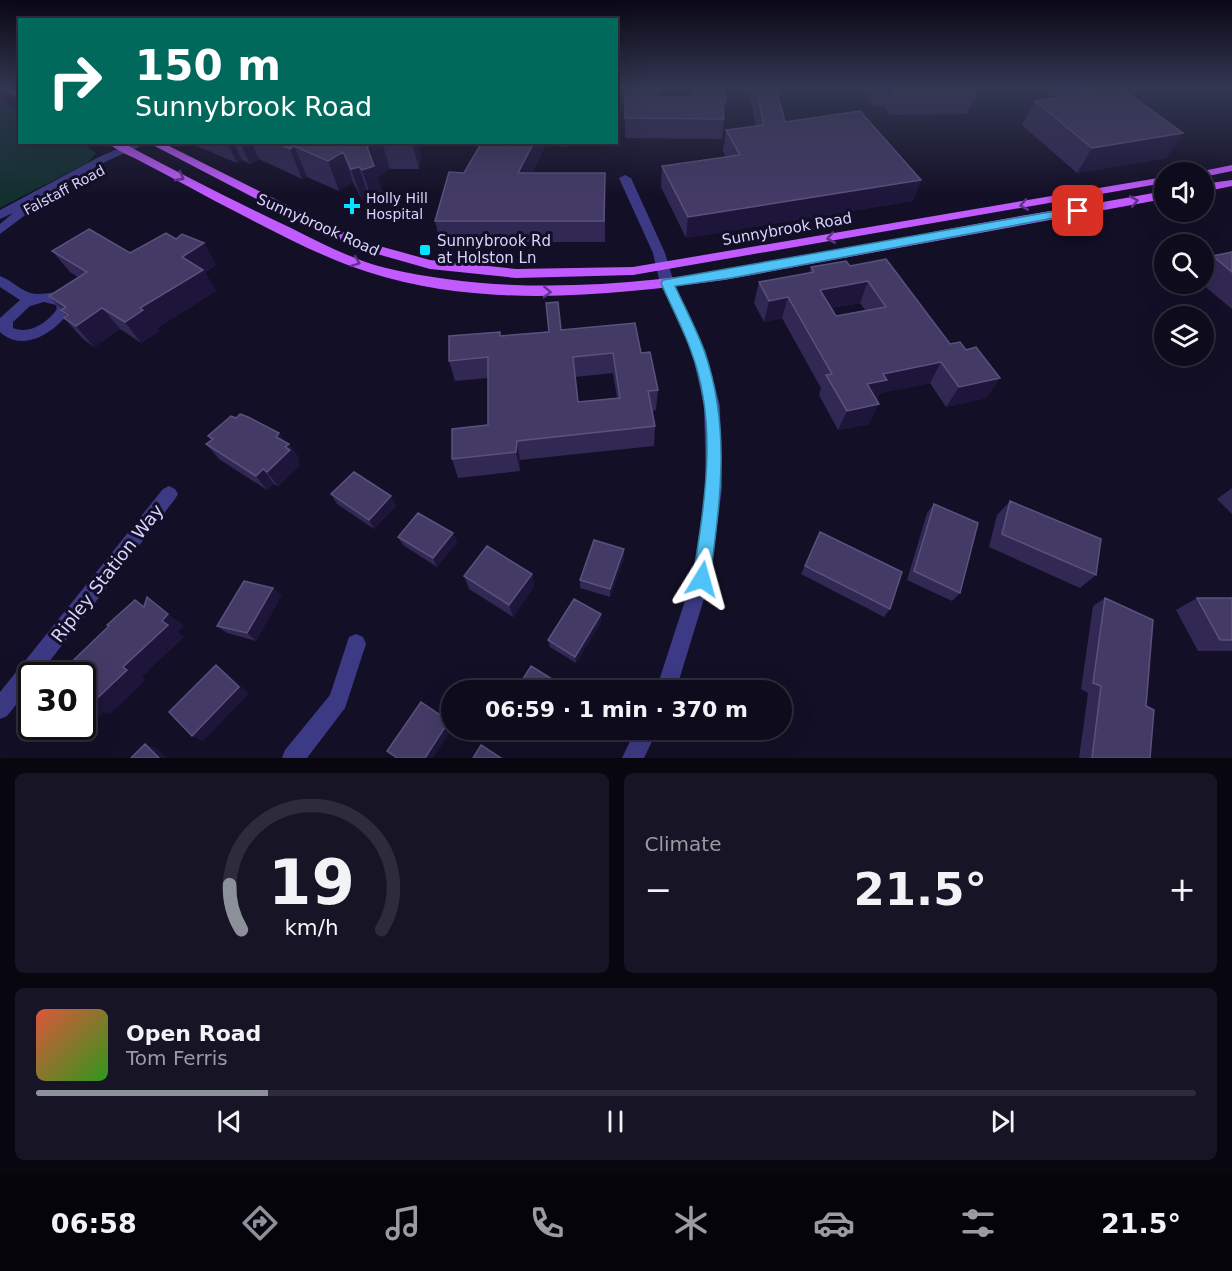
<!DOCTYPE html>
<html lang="en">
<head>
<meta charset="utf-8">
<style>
  body { margin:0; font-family:"DejaVu Sans",sans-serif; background:#171425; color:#f1f3f6; height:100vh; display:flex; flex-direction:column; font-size:22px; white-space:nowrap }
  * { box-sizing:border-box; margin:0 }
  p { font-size:20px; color:#9b9ba3 }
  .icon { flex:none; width:33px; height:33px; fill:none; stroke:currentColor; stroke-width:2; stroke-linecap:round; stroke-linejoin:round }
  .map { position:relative; height:758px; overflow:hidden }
  .panel { display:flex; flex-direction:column; gap:15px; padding:15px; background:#08060f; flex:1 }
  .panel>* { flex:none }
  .hud { position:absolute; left:18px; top:18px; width:600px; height:126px; border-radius:0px; box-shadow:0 6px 24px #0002,0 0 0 2px #2e2b3b; background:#00695c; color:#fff; overflow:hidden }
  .tools { position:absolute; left:1154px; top:162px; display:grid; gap:12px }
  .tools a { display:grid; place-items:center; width:60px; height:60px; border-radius:50%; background:#0e0b1c; box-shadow:0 6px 24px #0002,0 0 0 2px #2e2b3b; font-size:30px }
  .speed { position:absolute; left:18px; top:662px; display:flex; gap:12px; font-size:30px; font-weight:700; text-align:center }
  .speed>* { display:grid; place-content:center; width:78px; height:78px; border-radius:50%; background:#0e0b1c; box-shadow:0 6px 24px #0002,0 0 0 2px #2e2b3b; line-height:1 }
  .speed .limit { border:3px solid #111; border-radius:9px; background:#fff; color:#111 }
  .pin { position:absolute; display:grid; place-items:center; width:51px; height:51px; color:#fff; margin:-26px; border-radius:12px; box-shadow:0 3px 9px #0006 }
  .me { position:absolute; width:66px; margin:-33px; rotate:8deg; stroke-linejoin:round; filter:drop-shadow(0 0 4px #0008) }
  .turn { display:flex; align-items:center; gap:21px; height:126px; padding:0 18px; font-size:27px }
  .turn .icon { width:78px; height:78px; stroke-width:2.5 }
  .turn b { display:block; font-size:42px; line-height:51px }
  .big { font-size:45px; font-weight:600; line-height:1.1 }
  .panel .tile { flex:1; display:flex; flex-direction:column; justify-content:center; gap:9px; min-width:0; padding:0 21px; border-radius:9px; background:#171425 }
  .panel .dial { align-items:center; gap:0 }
  .dial svg { height:156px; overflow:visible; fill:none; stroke:#2e2b3b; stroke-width:7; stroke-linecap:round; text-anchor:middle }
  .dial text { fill:#f1f3f6; stroke:none }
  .song { display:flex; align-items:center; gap:18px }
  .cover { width:72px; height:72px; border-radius:9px; background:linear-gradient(135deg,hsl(10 70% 55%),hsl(110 70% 35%)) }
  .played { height:6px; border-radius:3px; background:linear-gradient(90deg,#8c9099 20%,#2e2b3b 20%) }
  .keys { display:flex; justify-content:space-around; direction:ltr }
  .heat { display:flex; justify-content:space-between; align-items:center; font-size:33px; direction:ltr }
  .panel .tiles { flex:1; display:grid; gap:15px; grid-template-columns:1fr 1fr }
  .tile:last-child { grid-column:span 2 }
  .trip { position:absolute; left:441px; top:680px; width:351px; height:60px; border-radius:30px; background:#0e0b1c; box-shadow:0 6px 24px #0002,0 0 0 2px #2e2b3b; font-weight:600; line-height:60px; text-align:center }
  .dock { display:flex; height:96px; justify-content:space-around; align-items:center; background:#06040b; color:#9b9ba3 }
  .dock .icon { width:42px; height:42px }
  .dock .selected { color:#8c9099 }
  .dock b { font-size:27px; color:#f1f3f6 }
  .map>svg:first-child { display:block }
  .green { fill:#12302f }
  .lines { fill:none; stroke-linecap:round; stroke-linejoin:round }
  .minor { fill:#3d3a85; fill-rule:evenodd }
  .major { fill:#c25bff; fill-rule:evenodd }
  .wall { fill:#312854; fill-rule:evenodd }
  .shaded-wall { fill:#1d163a }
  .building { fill:#433a66; stroke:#5a527e; stroke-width:1.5; fill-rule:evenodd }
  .oneway { stroke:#623188 }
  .route { fill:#4fc3f7; stroke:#337fa1; stroke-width:1.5 }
  .poi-dot { fill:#00e5ff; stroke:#130f26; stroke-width:2 }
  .labels { text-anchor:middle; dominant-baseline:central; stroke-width:6; stroke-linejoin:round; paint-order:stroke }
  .far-street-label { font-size:14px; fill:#d9d4ff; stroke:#130f26 }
  .far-poi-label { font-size:14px; fill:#d9d4ff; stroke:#130f26; text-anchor:start }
  .street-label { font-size:15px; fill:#d9d4ff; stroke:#130f26 }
  .poi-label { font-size:15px; fill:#d9d4ff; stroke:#130f26; text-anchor:start }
  .near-street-label { font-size:18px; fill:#d9d4ff; stroke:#130f26 }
</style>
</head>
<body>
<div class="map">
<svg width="1232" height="758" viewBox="0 0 1232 758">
  <rect width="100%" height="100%" fill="#130f26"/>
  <path class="green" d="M0,100l19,10 1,32 61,1 15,10 -9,10 -87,45z"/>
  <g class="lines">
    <path class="minor" d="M133,142h16l-42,19 -82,45 5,4 -2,3 -28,21v-10l13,-11 -13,6v-9l99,-53z
      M625,175l6,3 34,75 9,30 32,69 14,54 2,82 -12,91 -34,111h-20l36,-111 14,-91 -2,-82 -12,-54 -32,-69 -7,-30 -34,-75z
      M0,276c11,4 19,13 30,17 15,5 34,-11 41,16 -13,22 -48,45 -71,23v-14l20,-18 -20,-13zM44,302l12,3 1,4c-9,13 -27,26 -44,19v-6l17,-16z
      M169,486l6,3 3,5 -3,5 -136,176h-7v10l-25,31 -7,3v-27l163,-203z
      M356,634l7,3 3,7 -21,64 -38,50h-25l3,-8 45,-55 19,-58z
      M636,729h22l-14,29h-22z"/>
    <path class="major" d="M3,89l17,2v7l-15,-7z
      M107,142h14c56,30 113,59 170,86 30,15 62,32 95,40 180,42 360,0 537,-34 80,-16 161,-28 241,-43v8l-440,81c-117,16 -241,29 -356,-8 -53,-17 -104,-46 -153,-71 -24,-13 -48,-26 -73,-39 -11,-6 -25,-11 -35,-20z
      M147,142h14l162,81 49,21 58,16 86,9 117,-2 531,-90v6l-531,92 -117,3 -86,-9 -67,-19 -49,-21z
      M1232,165v6l-29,6v-5h-5z
      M1232,180v6l-29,6v-8z"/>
  </g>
  <path class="wall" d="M625,89l32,8h33l-1,-8h35l2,13 -4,37 -97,-1z
    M750,89h26l9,33 136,58 -8,21 -227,37 -25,-51 1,-21 64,-9 -3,-6 3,-21 30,-4 -7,-31z
    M858,89h114l3,7 -8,18 -78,1 -4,-9h-12l-6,-14h-8z
    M1041,89h81l61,44 -17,25 -89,15 -55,-48 13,-24 19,-3z
    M187,142h230l4,15 -2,12h-29l-13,8 7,19 -12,4 -3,-3 -7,3 -9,-18 -14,9 -32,-14 -5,2 -43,-20 -9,5 -8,-4 -5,3z
    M482,142h87l-2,5 -21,-3 -14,29 73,21v48h-165l-5,-21z
    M176,239l28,4 12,22 -11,8 11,18 -59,37 2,3 -18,12 -21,-14 -26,18 -11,-8 -19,-21 2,-2 -17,-20 30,-18 -9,-6 -18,-21 78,2z
    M1232,252v57l-30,-25h1v-18l10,-10z
    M850,266l100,78 16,6 34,28 -14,20 -40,9 -16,-24 -50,10 -3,7 -8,24 -31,6 -19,-35 2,-7 -39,-70 -18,4 -10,-19 5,-21 50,-9 2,-6zM860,303l5,7 -29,6 -5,-8z
    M561,330l80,23 17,37 -2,20 -4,1 3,15 -1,20 -134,14v11l-62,7 -6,-19 36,-34v-47l-33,3 -6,-20 52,-25zM613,373l4,25 -39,4 -3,-25z
    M279,433l6,9 4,2 10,14 -2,2 3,5 -22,21 -4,-2 -7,6 -48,-31 -13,-15 5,-4 -3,-4z
    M1232,488v26l-15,-15z
    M331,494l65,12 -22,23 -37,-25z
    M1010,501l86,74 -16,13 -91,-41 8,-32z
    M934,504l26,89 -8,8 -45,-21 20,-67z
    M820,532l70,77 -6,8 -83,-43z
    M453,533l4,9 -20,25 -34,-22 -5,-8z
    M624,549v9l-14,39 -30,-9v-8z
    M532,574l2,12 -21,31 -44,-28 -5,-13z
    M273,588l8,8 -25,45 -29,-8 -10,-7z
    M1105,598l41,108 4,52h-71l9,-65 -7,-4 12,-83z
    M1197,598h35v53h-34l-22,-41z
    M601,622l-25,41 -26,-16 -2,-7z
    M520,729h18l-5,9z"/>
  <path class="shaded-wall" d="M1183,133l-17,25 -89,15 15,-25z
    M227,142h6l9,18 -5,3z
    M240,142h11l8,17 -9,5z
    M374,142h8l8,27 -13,8 7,19 -12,4 -10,-30 5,-23z
    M412,142h5l4,15 -2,12z
    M534,142h12v2l-25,50 -3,-21z
    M294,146l13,31 -5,2 -12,-30z
    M343,152l10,30 -14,9 -11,-30z
    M359,167l10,30 -7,3 -11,-31z
    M921,180l-8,21 -227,37 2,-21z
    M204,243l12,22 -11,8 11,18 -59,37 2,3 -18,12 -16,-21 15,-14 42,-51z
    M868,281l-8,22 -47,8 7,-21z
    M788,297l-6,21 -18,4 5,-21z
    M102,308l18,21 -26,18 -18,-21z
    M941,362l-11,21 -50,10 -3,7 -10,-16 16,-10z
    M1000,378l-14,20 -40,9 13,-20z
    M879,404l-10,20 -31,6 9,-19z
    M279,433l8,12 2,-1 10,14 -2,2 3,5 -22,21 -11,-14 9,-35z
    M517,441l3,19v11l-4,-19z
    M263,469l11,15 -7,6 -11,-14z
    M391,496l5,10 -22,23 -5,-9z
    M453,533l4,9 -20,25 -4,-9z
    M624,549v9l-14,39v-8z
    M532,574l2,12 -21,31 -4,-12z
    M273,588l8,8 -25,45 -9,-8z
    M147,597l37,29 -6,6 6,5 -42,40 4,3 -36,34 -7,-2 -6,6 -15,-6v-8l41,-37 39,-46z
    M601,614v8l-25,41 -1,-6z
    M216,665l10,7 23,22 -46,47 -11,-5z
    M449,721l3,3v5l-19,29h-8z
    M533,729h5l-5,9 -2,-6z
    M145,744l12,5 10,9h-8z"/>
  <path class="building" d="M625,89h31l1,8h37l-1,-8h31l2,13h-5l3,17 -99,-1z
    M756,89h20l9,33 75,-11 61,69 -233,37 -26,-51 78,-11 -14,-25 38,-5z
    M892,89h80l3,7h-80z
    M1085,89h37l61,44 -91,15 -57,-47 55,-8z
    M275,142h99l-7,5 7,19 -12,4 -3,-3 -8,2 -8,-17 -15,9 -34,-15 -4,3z
    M482,142h52l-16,31h87l-1,48h-169l14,-49 15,1z
    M89,229l41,24 36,-20 10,6 6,-5 22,9 -22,14 21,13 -63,38 3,2 -18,12 -23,-14 -26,18 -12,-8 4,-3 -7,-5 5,-3 -17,-11 38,-24 -35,-21z
    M1232,252v20l-19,-16z
    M886,259l64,85 10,-2 6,8 10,-3 24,31 -41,9 -18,-25 -58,12 4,6 -20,4 12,20 -32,7 -21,-36 6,-1 -44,-77 -19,4 -10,-19 55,-10 -3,-5 35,-6 4,5zM868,281l18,26 -50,9 -16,-26z
    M558,302l3,28 74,-7 6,30 9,-1 8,38 -10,1 7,35 -138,15 -1,11 -64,7v-30l36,-4v-68l-39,4v-25l51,-4v4l49,-4 -3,-29zM613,353l7,45 -42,4 -5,-45z
    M240,414l8,3 31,16 -3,4 13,7 -4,3 5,3 -23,22 -4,-3 -7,7 -50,-32 7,-5 -5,-3 23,-20 5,2z
    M354,472l37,24 -22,24 -38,-26z
    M1010,501l91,38 -5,36 -94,-41z
    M934,504l44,19 -18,70 -46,-22z
    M418,513l35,20 -20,25 -35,-21z
    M820,532l82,40 -12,37 -85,-43z
    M594,540l30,9 -14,40 -30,-9z
    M487,546l45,28 -23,31 -45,-29z
    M244,581l29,7 -26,45 -30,-7z
    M147,597l21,17 -6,7 6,4 -45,42 4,3 -38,36 -4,-5 -3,3v-29h-24l51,-49 -2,-1 28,-25 9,7z
    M1105,598l48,22 -7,86 8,4 -4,48h-58l9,-72 -8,-3z
    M1197,598h35v42h-12z
    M574,599l27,15 -26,43 -27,-17z
    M216,665l23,22 -47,49 -23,-24z
    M531,666l29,18 -4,6h-40z
    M421,702l28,19 -24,37h-28l-10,-7z
    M526,729h7l-2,3z
    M145,744l14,14h-28z
    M481,745l20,13h-28z"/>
  <defs><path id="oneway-chevron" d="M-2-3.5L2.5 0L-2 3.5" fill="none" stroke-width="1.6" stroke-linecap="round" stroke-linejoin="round" transform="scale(1.5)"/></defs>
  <g class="oneway">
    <use href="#oneway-chevron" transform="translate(180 177) rotate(28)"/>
    <use href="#oneway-chevron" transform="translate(1134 201) rotate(-10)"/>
    <use href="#oneway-chevron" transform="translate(1024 205) rotate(170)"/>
    <use href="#oneway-chevron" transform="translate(831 238) rotate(170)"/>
    <use href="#oneway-chevron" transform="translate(356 262) rotate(21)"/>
    <use href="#oneway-chevron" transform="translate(547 292) rotate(2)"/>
  </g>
  <linearGradient id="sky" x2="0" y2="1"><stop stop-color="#0a0815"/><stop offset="0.45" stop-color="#333752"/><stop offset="1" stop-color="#333752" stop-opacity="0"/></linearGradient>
  <rect width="1232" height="196" fill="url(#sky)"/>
  <path class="route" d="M1078,207l3,1v5l-350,65 -56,8c10,22 22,44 30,67 26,76 15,148 5,226l-2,5 -6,3 -6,-3 -3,-5c11,-75 26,-154 -2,-228 -8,-23 -20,-45 -30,-68l2,-3z"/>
  <g class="poi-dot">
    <path d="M349 197h6v6h6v6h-6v6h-6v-6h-6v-6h6z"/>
    <rect x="419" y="244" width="12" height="12" rx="3"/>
  </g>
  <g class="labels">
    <g class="far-street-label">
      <text transform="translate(64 190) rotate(-28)">Falstaff Road</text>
    </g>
    <g class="far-poi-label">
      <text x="366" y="198">Holly Hill<tspan x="366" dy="16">Hospital</tspan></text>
    </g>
    <g class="street-label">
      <text transform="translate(318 225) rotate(24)">Sunnybrook Road</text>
      <text transform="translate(787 229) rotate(-10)">Sunnybrook Road</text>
    </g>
    <g class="poi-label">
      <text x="437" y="241">Sunnybrook Rd<tspan x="437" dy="17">at Holston Ln</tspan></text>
    </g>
    <g class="near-street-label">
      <text transform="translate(107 573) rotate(-52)">Ripley Station Way</text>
    </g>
  </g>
</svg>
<div class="tools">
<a><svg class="icon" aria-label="sound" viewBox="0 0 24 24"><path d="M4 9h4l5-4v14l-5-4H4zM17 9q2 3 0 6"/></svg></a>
<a><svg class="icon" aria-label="search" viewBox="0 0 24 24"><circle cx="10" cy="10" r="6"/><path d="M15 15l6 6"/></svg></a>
<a><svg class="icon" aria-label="layers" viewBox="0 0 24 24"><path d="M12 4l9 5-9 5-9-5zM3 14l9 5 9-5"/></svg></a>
</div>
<div class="speed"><div class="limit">30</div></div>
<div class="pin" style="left:1078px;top:211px;background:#d93025"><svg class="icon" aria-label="arrive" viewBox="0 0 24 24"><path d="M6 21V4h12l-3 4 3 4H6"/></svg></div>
<svg class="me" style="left:702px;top:579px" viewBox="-20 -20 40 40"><path d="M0-17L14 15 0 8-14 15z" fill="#4fc3f7" stroke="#fff" stroke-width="4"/></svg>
<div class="trip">06:59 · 1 min · 370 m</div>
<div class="hud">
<div class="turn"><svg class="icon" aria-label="right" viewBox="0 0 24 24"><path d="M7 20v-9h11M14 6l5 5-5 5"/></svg><div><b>150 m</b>Sunnybrook Road</div></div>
</div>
</div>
<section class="panel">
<div class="tiles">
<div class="tile dial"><svg viewBox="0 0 100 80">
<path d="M14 69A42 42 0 1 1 86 69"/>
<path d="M14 69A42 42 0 0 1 8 46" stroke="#8c9099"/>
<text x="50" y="56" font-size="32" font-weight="700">19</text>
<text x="50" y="72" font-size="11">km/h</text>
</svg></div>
<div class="tile"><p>Climate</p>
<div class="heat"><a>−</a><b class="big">21.5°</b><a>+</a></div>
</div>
<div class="tile">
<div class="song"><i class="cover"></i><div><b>Open Road</b><p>Tom Ferris</p></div></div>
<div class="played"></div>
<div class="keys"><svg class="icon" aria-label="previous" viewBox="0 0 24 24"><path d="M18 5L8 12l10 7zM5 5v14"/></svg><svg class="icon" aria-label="pause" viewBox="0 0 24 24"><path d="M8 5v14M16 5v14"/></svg><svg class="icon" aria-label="next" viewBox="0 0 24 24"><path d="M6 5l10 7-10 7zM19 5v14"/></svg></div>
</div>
</div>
</section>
<nav class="dock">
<b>06:58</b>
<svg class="icon selected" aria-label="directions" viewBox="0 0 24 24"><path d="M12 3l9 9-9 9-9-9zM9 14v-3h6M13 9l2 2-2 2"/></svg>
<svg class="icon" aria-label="music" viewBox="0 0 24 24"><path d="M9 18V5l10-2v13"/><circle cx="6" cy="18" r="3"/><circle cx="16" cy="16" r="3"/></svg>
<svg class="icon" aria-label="phone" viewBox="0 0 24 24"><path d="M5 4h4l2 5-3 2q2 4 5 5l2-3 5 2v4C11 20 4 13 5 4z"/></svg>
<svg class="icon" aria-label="climate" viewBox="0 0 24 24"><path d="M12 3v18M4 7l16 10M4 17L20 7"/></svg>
<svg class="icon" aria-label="car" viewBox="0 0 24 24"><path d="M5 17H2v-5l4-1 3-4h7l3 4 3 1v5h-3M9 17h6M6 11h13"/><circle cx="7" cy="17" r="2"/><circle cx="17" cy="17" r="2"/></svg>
<svg class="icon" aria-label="filters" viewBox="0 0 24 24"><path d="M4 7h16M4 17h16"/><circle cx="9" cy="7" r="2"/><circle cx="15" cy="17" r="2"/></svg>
<b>21.5°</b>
</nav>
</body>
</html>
